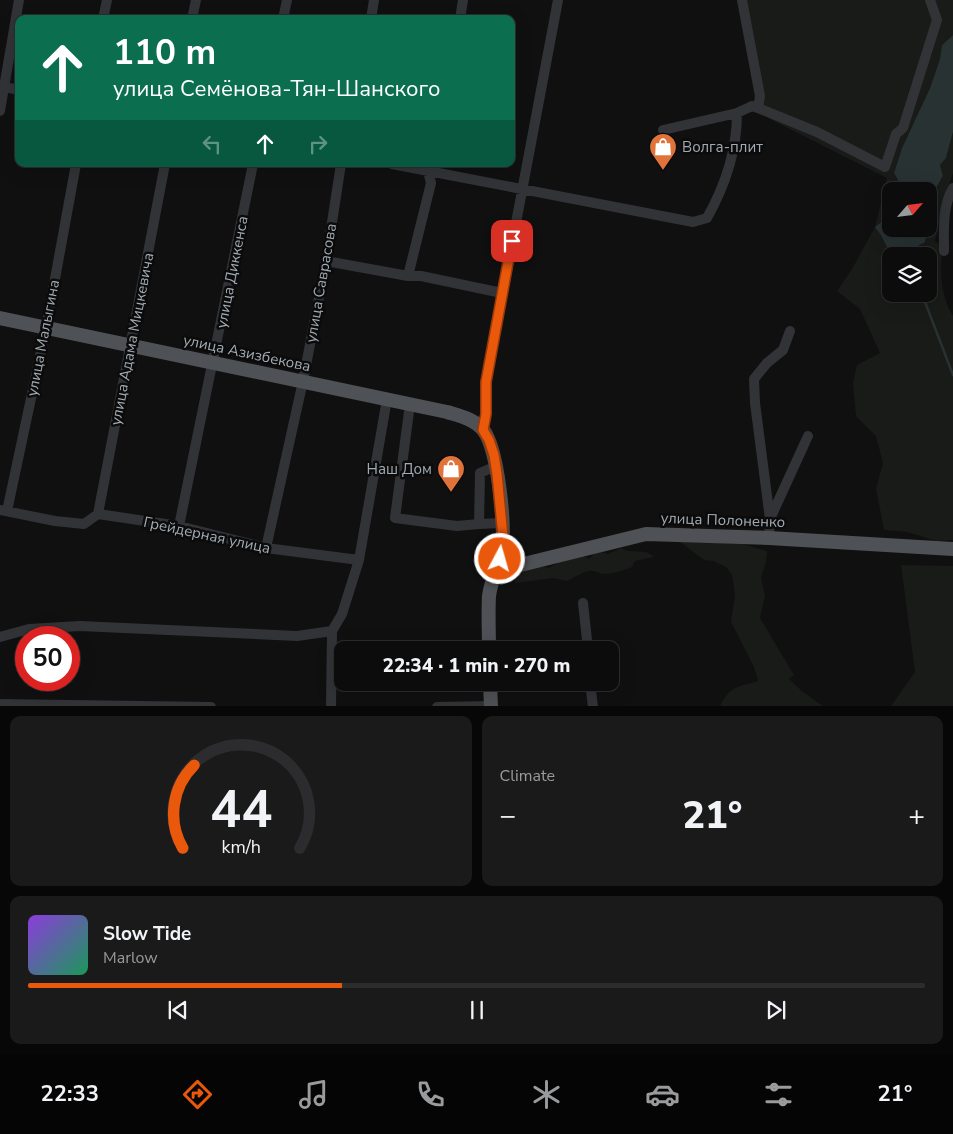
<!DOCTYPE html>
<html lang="en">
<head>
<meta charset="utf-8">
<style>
  body { margin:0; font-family:"Nunito Sans",sans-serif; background:#1a1a1b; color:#f1f3f6; height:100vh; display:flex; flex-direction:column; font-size:19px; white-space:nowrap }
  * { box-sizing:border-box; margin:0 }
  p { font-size:16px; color:#9a9b9d }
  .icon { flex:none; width:28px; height:28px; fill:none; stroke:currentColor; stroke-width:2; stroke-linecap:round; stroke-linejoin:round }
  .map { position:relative; height:706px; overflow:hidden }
  .panel { display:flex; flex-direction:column; gap:10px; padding:10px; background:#070707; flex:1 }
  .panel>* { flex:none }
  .guide { position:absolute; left:15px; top:15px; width:500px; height:152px; border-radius:10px; box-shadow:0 5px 20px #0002,0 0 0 1px #2c2c2e; background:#0b6e4f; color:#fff; overflow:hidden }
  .needle { width:32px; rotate:62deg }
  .buttons { position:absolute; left:882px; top:182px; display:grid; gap:10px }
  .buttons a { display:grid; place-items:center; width:55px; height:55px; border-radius:10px; background:#0c0c0d; box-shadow:0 5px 20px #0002,0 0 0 1px #2c2c2e; font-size:25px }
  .speed { position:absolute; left:15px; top:626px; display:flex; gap:10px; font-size:25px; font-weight:700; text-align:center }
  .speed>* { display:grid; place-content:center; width:65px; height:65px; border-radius:50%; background:#0c0c0d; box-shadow:0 5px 20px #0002,0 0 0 1px #2c2c2e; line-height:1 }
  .speed .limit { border:8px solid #d22; background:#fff; color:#111 }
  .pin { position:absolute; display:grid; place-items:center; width:42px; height:42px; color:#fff; margin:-21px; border-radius:10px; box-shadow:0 2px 8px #0006 }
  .me { position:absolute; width:55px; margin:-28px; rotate:6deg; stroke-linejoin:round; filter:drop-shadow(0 0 4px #0008) }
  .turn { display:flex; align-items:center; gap:18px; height:105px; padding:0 15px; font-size:22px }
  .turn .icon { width:65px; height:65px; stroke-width:2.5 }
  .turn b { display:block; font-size:35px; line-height:42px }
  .lanes { display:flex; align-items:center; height:48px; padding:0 15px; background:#0003; justify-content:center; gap:25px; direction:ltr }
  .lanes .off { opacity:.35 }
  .big { font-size:38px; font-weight:800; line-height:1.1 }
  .panel .widget { flex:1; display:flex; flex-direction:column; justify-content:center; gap:8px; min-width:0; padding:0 18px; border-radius:10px; background:#1a1a1b }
  .panel .dial { align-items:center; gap:0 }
  .dial svg { height:130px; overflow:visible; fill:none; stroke:#2c2c2e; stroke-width:7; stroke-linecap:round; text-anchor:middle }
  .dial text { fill:#f1f3f6; stroke:none }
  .song { display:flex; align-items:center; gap:15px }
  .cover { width:60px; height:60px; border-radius:8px; background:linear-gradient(135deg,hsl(270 70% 55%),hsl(150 70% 35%)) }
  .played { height:5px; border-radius:2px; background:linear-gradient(90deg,#ea580c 35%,#2c2c2e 35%) }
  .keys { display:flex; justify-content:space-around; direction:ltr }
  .heat { display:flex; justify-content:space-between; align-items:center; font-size:28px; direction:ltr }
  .panel .tiles { flex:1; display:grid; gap:10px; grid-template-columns:1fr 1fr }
  .widget:last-child { grid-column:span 2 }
  .trip { position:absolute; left:334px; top:641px; width:285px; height:50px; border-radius:10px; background:#0c0c0d; box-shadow:0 5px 20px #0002,0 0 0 1px #2c2c2e; font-weight:800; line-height:50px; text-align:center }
  .tab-bar { display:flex; height:80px; justify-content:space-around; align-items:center; background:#050505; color:#9a9b9d }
  .tab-bar .icon { width:35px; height:35px }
  .tab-bar .selected { color:#ea580c }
  .tab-bar b { font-size:22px; color:#f1f3f6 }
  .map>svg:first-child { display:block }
  .green { fill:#181b17; fill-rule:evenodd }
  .water { fill:#283233 }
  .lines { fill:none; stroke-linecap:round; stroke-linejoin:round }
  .stream { stroke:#283233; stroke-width:2.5 }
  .minor { stroke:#313336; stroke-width:10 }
  .major { stroke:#4e5155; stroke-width:14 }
  .route-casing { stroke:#983908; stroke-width:12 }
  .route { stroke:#ea580c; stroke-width:9 }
  .labels { text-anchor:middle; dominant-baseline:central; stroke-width:5; stroke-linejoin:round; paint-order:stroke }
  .poi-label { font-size:15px; fill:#a2abb1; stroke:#0b0b0c; text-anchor:start }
  .street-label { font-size:15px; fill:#a2abb1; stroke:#0b0b0c }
</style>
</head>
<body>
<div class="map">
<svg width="953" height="707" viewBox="0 0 953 707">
  <rect width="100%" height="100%" fill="#101011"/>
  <path class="green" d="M744,0h209v35l-11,10 -2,14 -10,29 -28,60 -8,25 10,18h-13v24l-5,3 -5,17 7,14 37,-7 4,-13 4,-36 10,-17 -3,-11 6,-7 7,-26v41l-7,21 -11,47 7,6c-2,24 -2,48 11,69v224l-16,1 -30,-9 -23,-2 -8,-41 7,-26 -7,-27 -20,-20 -3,-33 4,-18 23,-12 -20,-44 -23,-18 15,-22 23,-42 12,-49 -119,-60 -7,-19zM891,256h38v38h-38z
    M679,541l63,3 25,7 -1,11 -5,15 4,19 -5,22 34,57 -5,4 14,13 20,14h-103c11,-21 18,-19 38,-25l-4,-14 -23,-45 4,-27 -3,-20 -6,-8 -13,-6 -9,-1z
    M621,548c11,7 23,-1 33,9l-19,4 -3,6c-8,3 -19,7 -27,7 -6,0 -9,-4 -16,-3 -8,2 -14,6 -22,10l-14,-3 -38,5v-4l-3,-2c11,-7 25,-13 37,-9l15,-9 17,-4 8,4 8,-8 11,3z
    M901,565l52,1v140h-62l24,-34z"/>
  <path class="water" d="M953,35v97l-7,26 -6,7 3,11 -10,17 -4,33v-35h-25l-10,-18 8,-25 28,-60 10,-29 2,-14z
    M891,215v14h37l-3,13c-13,7 -23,13 -37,7l-7,-14 -6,-8z"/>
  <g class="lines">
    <path class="stream" d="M905,250l3,6
      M922,294l31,81"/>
    <path class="minor" d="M742,0l18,96 -2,12 59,24 68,35 11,-33 7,-6 34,-108 -7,-20
      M103,19l4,-19
      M192,19l4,-19
      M283,19l4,-19
      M371,19l3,-19
      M460,19l3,-19
      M0,86l19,4
      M0,111l19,-111
      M663,130l74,-17 15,-7 6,2
      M392,164l301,58 14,-4c18,-32 30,-68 30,-105
      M944,251c0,-20 -2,-45 9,-63
      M326,261l82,15h13l81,17
      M408,276l23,-93 -3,-12 2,-7
      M410,404l-15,114 62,8 22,-2 1,-51 16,-7
      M483,430l3,-16v-32l72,-382
      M0,510l55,11 29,3 14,-10 81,12 87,22 93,12
      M7,511l39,-183 30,-164
      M98,514l67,-350
      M770,519l38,-83
      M479,524l23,-1
      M179,526l74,-362
      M769,538l1,-19 -15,-116 -1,-24 13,-16 16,-13 7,-19
      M266,548l37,-167 23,-120 15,-97
      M583,603l4,37 -1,10
      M0,637l29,-8 51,-3 217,10 35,-5
      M560,650l25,-3
      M590,682l3,25
      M0,704l211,3
      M331,707l1,-76 10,-17 17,-54 28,-161
      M437,707l54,-1"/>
    <path class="major" d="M0,318l447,94c13,4 28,7 37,19 14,20 21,92 18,117 -2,17 -11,31 -13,48 -1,18 0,36 0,54
      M496,571l150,-37 123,4 184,11
      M490,682l1,25"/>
  </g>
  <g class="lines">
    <defs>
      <path id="route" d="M500,559l3,-22 -6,-63 -3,-19 -5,-15 -6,-10 3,-16v-32l26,-141"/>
    </defs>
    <use href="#route" class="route-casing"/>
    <use href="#route" class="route"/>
  </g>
  <defs>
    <symbol id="shop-pin" viewBox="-11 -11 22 30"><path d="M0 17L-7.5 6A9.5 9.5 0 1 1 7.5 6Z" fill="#e07339" stroke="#0b0b0c"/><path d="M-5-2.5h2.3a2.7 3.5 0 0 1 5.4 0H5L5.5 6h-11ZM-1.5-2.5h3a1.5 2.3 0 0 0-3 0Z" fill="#fff"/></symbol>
  </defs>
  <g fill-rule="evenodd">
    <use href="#shop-pin" x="647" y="131" width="32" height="43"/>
    <use href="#shop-pin" x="435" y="453" width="32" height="43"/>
  </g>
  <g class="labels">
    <g class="poi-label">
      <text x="682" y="147">Волга-плит</text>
      <text x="432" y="469" text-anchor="end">Наш Дом</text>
    </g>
    <g class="street-label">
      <text transform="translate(232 272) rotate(-79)">улица Диккенса</text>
      <text transform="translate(321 283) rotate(-80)">улица Саврасова</text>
      <text transform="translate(43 338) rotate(-79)">улица Малыгина</text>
      <text transform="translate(132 339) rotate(-79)">улица Адама Мицкевича</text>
      <text transform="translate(247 353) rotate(12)">улица Азизбекова</text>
      <text transform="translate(723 520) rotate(2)">улица Полоненко</text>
      <text transform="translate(207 535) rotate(12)">Грейдерная улица</text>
    </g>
  </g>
</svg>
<div class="buttons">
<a><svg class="needle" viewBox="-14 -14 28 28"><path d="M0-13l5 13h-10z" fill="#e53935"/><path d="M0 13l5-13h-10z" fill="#9a9b9d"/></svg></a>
<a><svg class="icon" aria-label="layers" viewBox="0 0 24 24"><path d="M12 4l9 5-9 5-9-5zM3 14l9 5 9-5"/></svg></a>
</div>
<div class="speed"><div class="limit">50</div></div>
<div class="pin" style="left:512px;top:241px;background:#d93025"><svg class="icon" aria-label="arrive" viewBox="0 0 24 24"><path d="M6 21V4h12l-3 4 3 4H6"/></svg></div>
<svg class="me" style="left:500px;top:559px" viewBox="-20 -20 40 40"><circle r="17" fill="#ea580c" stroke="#fff" stroke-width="3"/><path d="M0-11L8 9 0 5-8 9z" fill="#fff"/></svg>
<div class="trip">22:34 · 1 min · 270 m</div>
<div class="guide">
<div class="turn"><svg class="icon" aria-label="ahead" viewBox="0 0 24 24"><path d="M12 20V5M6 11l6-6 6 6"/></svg><div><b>110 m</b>улица Семёнова-Тян-Шанского</div></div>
<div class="lanes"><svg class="icon off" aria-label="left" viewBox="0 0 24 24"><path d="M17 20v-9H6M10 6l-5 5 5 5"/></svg><svg class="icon" aria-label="ahead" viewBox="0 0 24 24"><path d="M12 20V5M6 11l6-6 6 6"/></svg><svg class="icon off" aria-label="right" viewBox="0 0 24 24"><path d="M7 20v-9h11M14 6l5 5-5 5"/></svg></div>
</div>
</div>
<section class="panel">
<div class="tiles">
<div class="widget dial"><svg viewBox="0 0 100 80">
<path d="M14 69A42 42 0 1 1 86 69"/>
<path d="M14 69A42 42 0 0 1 21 18" stroke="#ea580c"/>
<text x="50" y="56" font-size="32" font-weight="700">44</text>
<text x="50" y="72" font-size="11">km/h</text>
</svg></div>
<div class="widget"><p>Climate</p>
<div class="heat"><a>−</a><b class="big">21°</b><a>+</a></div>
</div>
<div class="widget">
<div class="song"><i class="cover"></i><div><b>Slow Tide</b><p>Marlow</p></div></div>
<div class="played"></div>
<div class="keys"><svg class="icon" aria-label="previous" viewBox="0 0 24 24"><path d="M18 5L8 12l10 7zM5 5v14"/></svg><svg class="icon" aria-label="pause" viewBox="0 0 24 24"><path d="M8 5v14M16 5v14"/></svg><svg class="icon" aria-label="next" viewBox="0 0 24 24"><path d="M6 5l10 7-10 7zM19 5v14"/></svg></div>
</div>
</div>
</section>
<nav class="tab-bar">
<b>22:33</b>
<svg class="icon selected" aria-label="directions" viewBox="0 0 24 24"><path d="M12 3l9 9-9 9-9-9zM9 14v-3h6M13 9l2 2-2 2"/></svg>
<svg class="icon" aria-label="music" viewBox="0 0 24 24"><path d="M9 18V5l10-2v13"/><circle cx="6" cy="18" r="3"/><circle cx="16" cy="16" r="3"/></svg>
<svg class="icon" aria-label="phone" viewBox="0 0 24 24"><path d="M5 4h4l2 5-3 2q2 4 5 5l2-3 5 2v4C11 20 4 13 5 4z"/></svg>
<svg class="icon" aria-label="climate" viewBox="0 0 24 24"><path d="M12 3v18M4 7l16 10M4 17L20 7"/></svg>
<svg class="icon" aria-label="car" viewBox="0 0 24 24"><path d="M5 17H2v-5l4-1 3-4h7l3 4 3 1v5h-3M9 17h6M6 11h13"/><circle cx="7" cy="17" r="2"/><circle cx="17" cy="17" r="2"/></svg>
<svg class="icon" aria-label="filters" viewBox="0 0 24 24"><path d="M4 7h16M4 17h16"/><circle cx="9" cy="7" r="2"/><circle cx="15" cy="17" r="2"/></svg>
<b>21°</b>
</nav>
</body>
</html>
